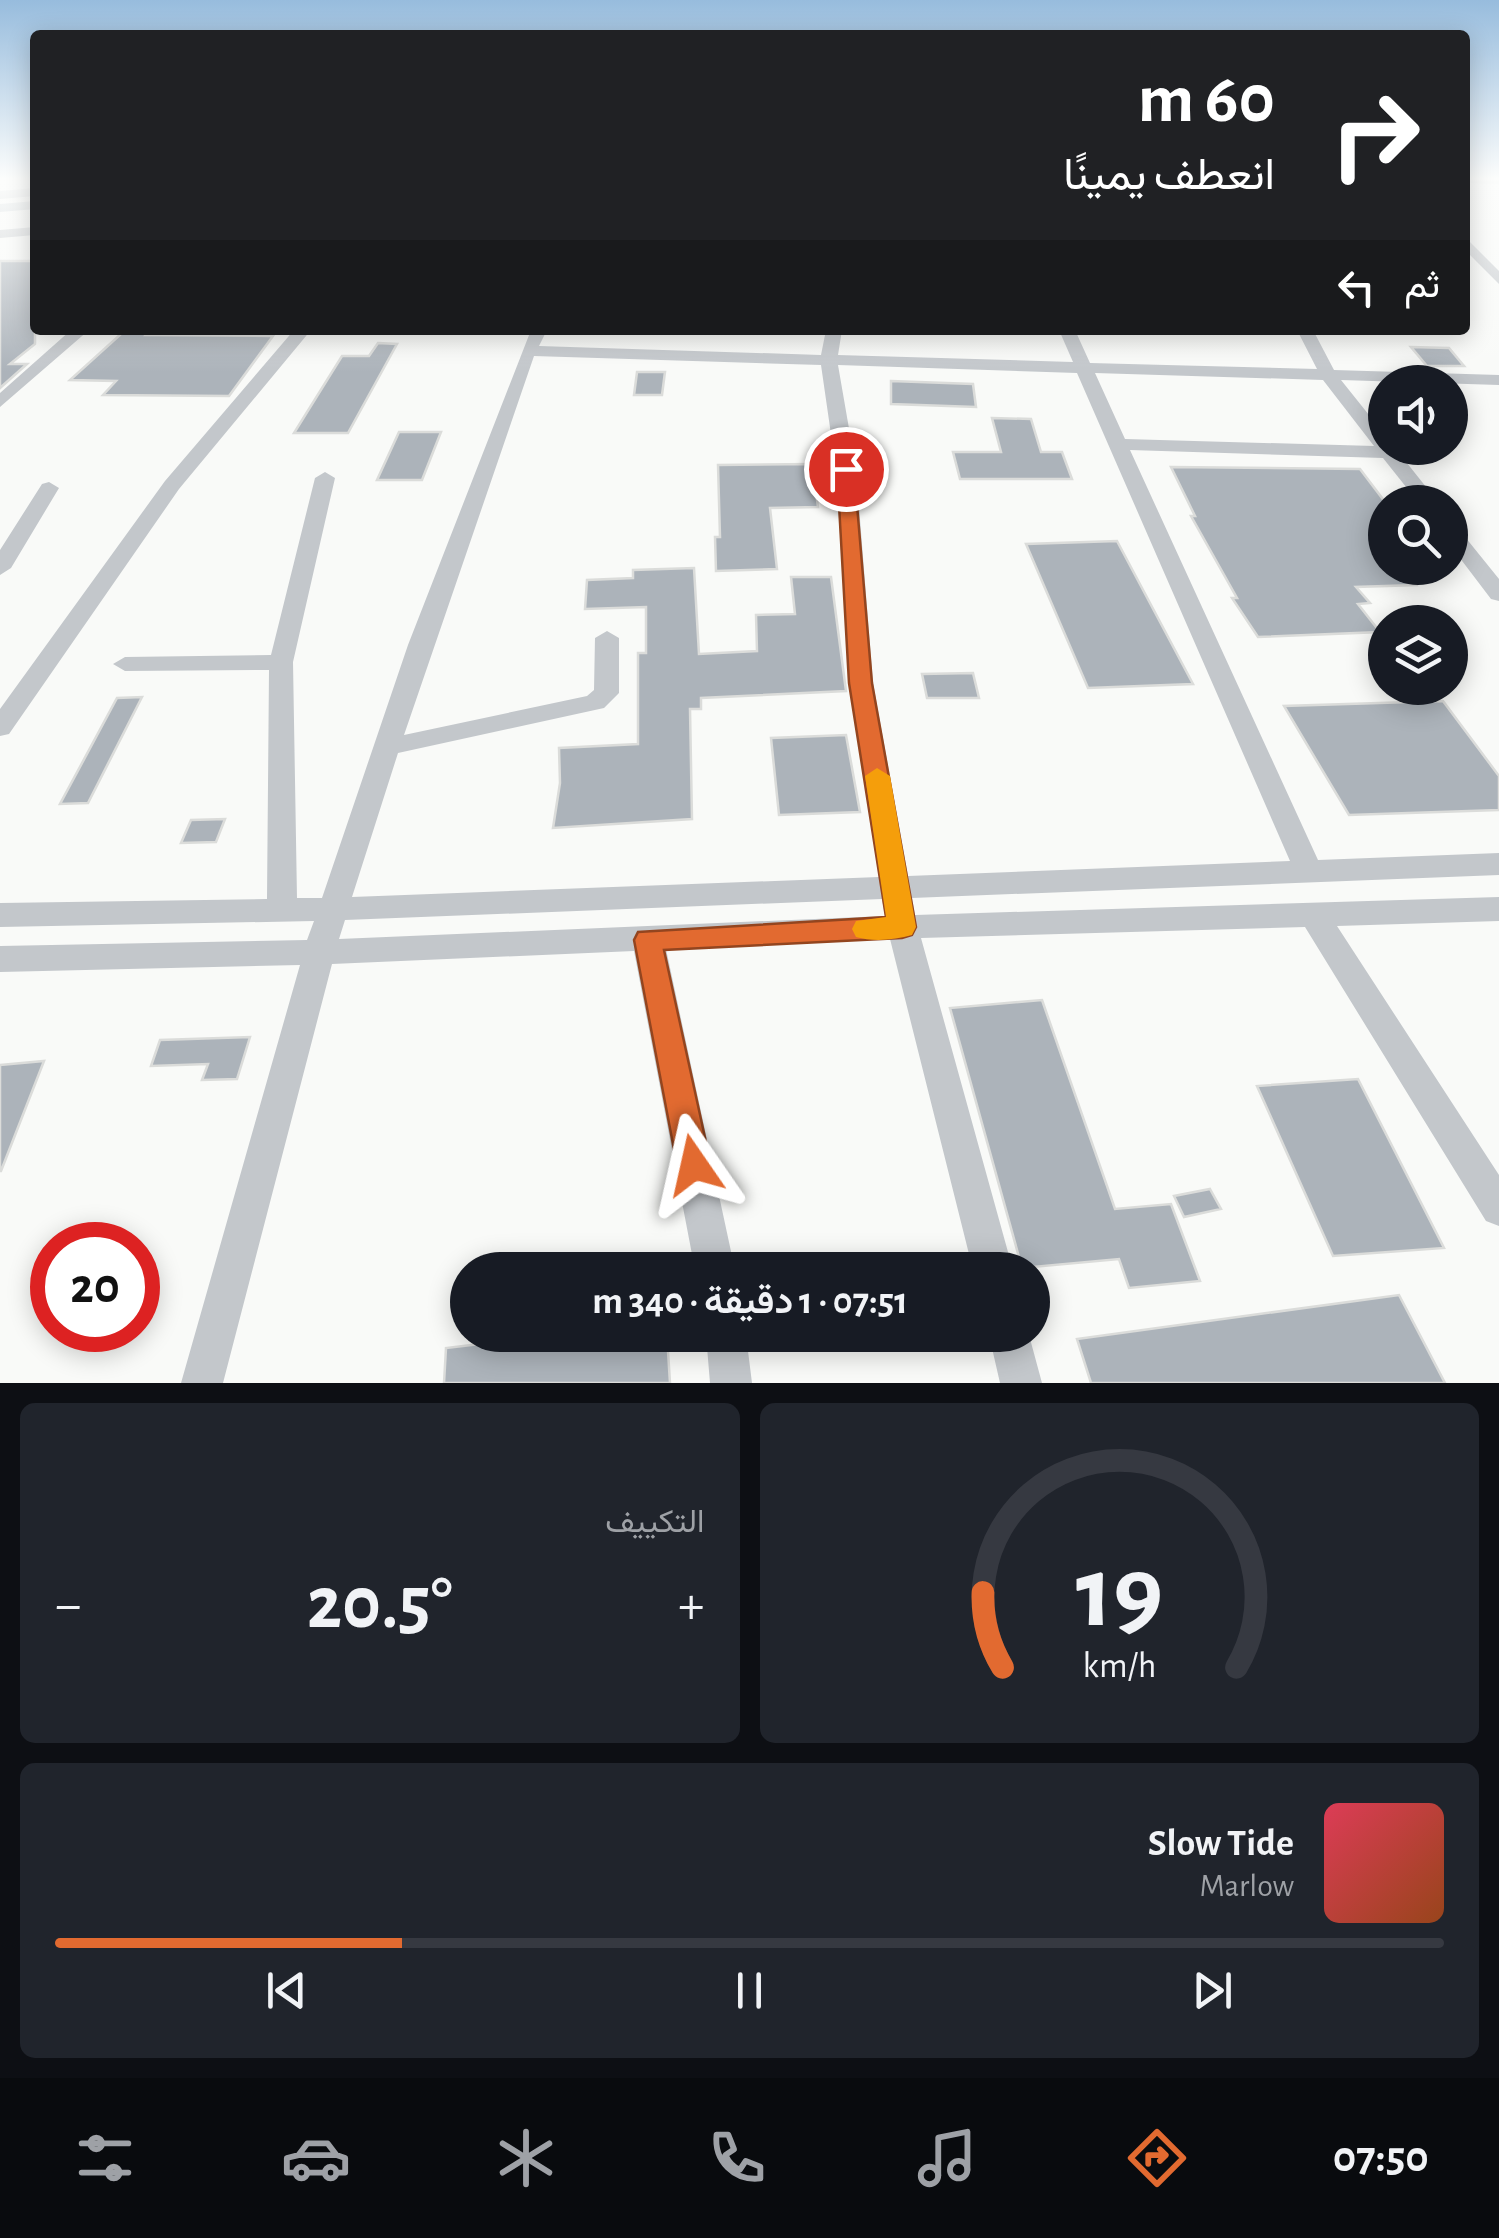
<!DOCTYPE html>
<html lang="ar">
<head>
<meta charset="utf-8">
<style>
  body { margin:0; font-family:"Alegreya Sans",Vazirmatn,sans-serif; background:#20242c; color:#f1f3f6; direction:rtl; height:100vh; display:flex; flex-direction:column; font-size:38px; white-space:nowrap }
  * { box-sizing:border-box; margin:0 }
  p { font-size:32px; color:#9ea1a6 }
  .icon { flex:none; width:55px; height:55px; fill:none; stroke:currentColor; stroke-width:2; stroke-linecap:round; stroke-linejoin:round }
  .map { position:relative; height:1383px; overflow:hidden; direction:ltr }
  .sheet { display:flex; flex-direction:column; gap:20px; padding:20px; background:#0d0f14; flex:1 }
  .sheet>* { flex:none }
  .guide { position:absolute; left:30px; top:30px; width:1440px; height:305px; border-radius:10px; box-shadow:0 5px 25px #0003; direction:rtl; background:#202124; color:#fff; overflow:hidden }
  .fabs { position:absolute; left:1368px; top:365px; display:grid; gap:20px }
  .fabs a { display:grid; place-items:center; width:100px; height:100px; border-radius:50%; background:#171b24; box-shadow:0 5px 25px #0003; font-size:50px }
  .speed { position:absolute; left:30px; top:1222px; display:flex; gap:20px; font-size:50px; font-weight:700; text-align:center }
  .speed>* { display:grid; place-content:center; width:130px; height:130px; border-radius:50%; background:#171b24; box-shadow:0 5px 25px #0003; line-height:1 }
  .speed .limit { border:15px solid #d22; background:#fff; color:#111 }
  .pin { position:absolute; display:grid; place-items:center; width:85px; height:85px; color:#fff; margin:-42px; border:5px solid #fff; border-radius:50%; box-shadow:0 2px 10px #0007 }
  .me { position:absolute; width:110px; margin:-55px; rotate:349deg; stroke-linejoin:round; filter:drop-shadow(0 0 8px #0008) }
  .turn { display:flex; align-items:center; gap:35px; height:210px; padding:0 30px; font-size:45px }
  .turn .icon { width:130px; height:130px; stroke-width:2.5 }
  .turn b { display:block; font-size:70px; line-height:85px }
  .then { display:flex; align-items:center; height:95px; padding:0 30px; background:#0003; gap:20px; font-size:38px }
  .big { font-size:75px; font-weight:600; line-height:1.1 }
  .sheet .tile { flex:1; display:flex; flex-direction:column; justify-content:center; gap:15px; min-width:0; padding:0 35px; border-radius:15px; background:#20242c }
  .sheet .dial { align-items:center; gap:0 }
  .dial svg { height:260px; overflow:visible; fill:none; stroke:#363941; stroke-width:7; stroke-linecap:round; text-anchor:middle }
  .dial text { fill:#f1f3f6; stroke:none }
  .song { display:flex; align-items:center; gap:30px }
  .cover { width:120px; height:120px; border-radius:15px; background:linear-gradient(135deg,hsl(350 70% 55%),hsl(20 70% 35%)) }
  .played { height:10px; border-radius:5px; background:linear-gradient(90deg,#e26a30 25%,#363941 25%) }
  .keys { display:flex; justify-content:space-around; direction:ltr }
  .heat { display:flex; justify-content:space-between; align-items:center; font-size:55px; direction:ltr }
  .sheet .tiles { flex:1; display:grid; gap:20px; grid-template-columns:1fr 1fr }
  .tile:last-child { grid-column:span 2 }
  .trip { position:absolute; left:450px; top:1252px; width:600px; height:100px; border-radius:50px; background:#171b24; box-shadow:0 5px 25px #0003; font-weight:600; line-height:100px; text-align:center; direction:rtl }
  .menu { display:flex; height:160px; justify-content:space-around; align-items:center; background:#090b0e; color:#9ea1a6 }
  .menu .icon { width:70px; height:70px }
  .menu .active { color:#e26a30 }
  .menu b { font-size:45px; color:#f1f3f6 }
  .map>svg:first-child { display:block }
  .lines { fill:none; stroke-linecap:round; stroke-linejoin:round }
  .canal { fill:#bec7cd; fill-rule:evenodd }
  .building { fill:#acb3ba; stroke:#dbdcda; stroke-width:2.5 }
  .minor { fill:#c3c7cb; fill-rule:evenodd }
  .route { fill:#e26a30; stroke:#93451f; stroke-width:2.5 }
  .slow { fill:#f59e0b }
</style>
</head>
<body>
<div class="map">
<svg width="1499" height="1383" viewBox="0 0 1499 1383">
  <rect width="100%" height="100%" fill="#f9faf8"/>
  <g class="lines">
    <path class="canal" d="M35,201v8l-35,3v-8z"/>
  </g>
  <path class="building" d="M0,261h35v83l-25,20h17l-27,24z
    M122,333h26l-2,2 127,1 -44,60 -126,-1 13,-14 -46,-1z
    M378,343l19,1 -49,89h-54l48,-77h27z
    M1411,347l38,1 15,18h-37z
    M637,372h28l-3,23h-28z
    M891,381l82,3 3,23 -85,-3z
    M992,418l39,1 10,33h21l10,27h-112l-7,-27h48z
    M399,432h42l-19,48h-45z
    M812,464l6,43 -48,1 7,61 -61,2 -1,-34h5l-2,-72z
    M1171,467l189,2 25,33v66h16l15,17 -60,2 14,16 -12,1 22,28 -122,5 -26,-39h5l-46,-82h4z
    M1117,541l76,143 -105,4 -62,-144z
    M694,568l5,86 58,-3 -1,-36 39,-1 -4,-37h40l15,114 -145,7v11h-11l2,110 -139,9 7,-45 -1,-35 79,-4v-91h8v-46l-61,2 2,-29 46,-2v-8z
    M973,673l6,25h-52l-5,-24z
    M142,697l-54,106 -28,1 57,-106z
    M1443,701l56,75v34l-150,5 -65,-109z
    M846,735l14,77 -81,3 -8,-77z
    M225,819l-9,23 -35,1 10,-23z
    M1042,1000l73,209 56,-5 29,77 -71,7 -10,-29 -97,9 -72,-260z
    M250,1037l-13,42 -35,1 6,-16 -57,2 9,-26z
    M44,1061l-43,110h-1v-106z
    M1358,1079l86,169 -111,8 -76,-170z
    M1210,1189l11,20 -37,8 -10,-21z
    M1399,1295l46,88h-354l-14,-44z
    M555,1335h112l3,48h-226l2,-35z"/>
  <g class="lines">
    <path class="minor" d="M1465,178h34v6l-34,-1z
      M35,188v8l-35,3v-8z
      M35,227v8l-35,3v-8z
      M1465,237l34,34v13l-34,-34z
      M71,330h18l-89,77v-14z
      M294,330h17l-132,159 -170,245 -9,2v-27l165,-228z
      M531,330h16l-8,16 282,9 5,-25h16l-4,25 235,7 -14,-32h16l15,33 227,6 -20,-39h16l21,40 165,5v10l-158,-5 44,55v13h10l43,54h-20l-35,-44 -253,-8 188,410 181,-7v22l-587,23 3,17 584,-18v24l-162,5 162,249v51l-13,-5 -181,-294 -384,11 92,332h-40l-83,-331 -224,10 69,321h-40l-61,-319 -302,13 -109,419h-42l119,-418 -300,7v-26l307,-6 7,-19 -314,6v-24l267,-4 2,-229 -144,1 -12,-7 12,-7 146,-2 44,-177 10,-6 10,6 -42,184 4,236h25l86,-253zM534,356l287,9 15,104 13,214 30,194 -527,20 46,-144 206,-45 15,-15v-55l-12,-7 -12,7 -1,52 -7,6 -183,39zM838,365l239,8 213,488 -382,15 -35,-193 -17,-214zM1095,373l228,7 51,66 -249,-7zM882,899l3,17 -546,23 6,-19z
      M49,482l10,6 -48,80 -11,7v-25l42,-66z
      M1450,525l7,2 42,52v22l-8,-2 -41,-54z
      M706,1335h40l6,48h-42z
      M989,1335h40l13,48h-42z"/>
  </g>
  <linearGradient id="sky" x2="0" y2="1"><stop stop-color="#97bcdd"/><stop offset="0.48" stop-color="#fcfdfc"/><stop offset="1" stop-color="#fcfdfc" stop-opacity="0"/></linearGradient>
  <rect width="1499" height="372" fill="url(#sky)"/>
  <path class="route" d="M846,464l8,5 18,214 44,244 -4,8 -10,3 -238,12 47,215 -5,11 -12,4 -12,-4 -5,-11 -43,-225 4,-8 248,-15 -37,-234 -12,-214z"/>
  <path class="slow" d="M877,768l13,8 26,151 -4,8c-17,5 -39,7 -56,2l-4,-8 4,-8 30,-4 -21,-141z"/>
</svg>
<div class="fabs">
<a><svg class="icon" aria-label="sound" viewBox="0 0 24 24"><path d="M4 9h4l5-4v14l-5-4H4zM17 9q2 3 0 6"/></svg></a>
<a><svg class="icon" aria-label="search" viewBox="0 0 24 24"><circle cx="10" cy="10" r="6"/><path d="M15 15l6 6"/></svg></a>
<a><svg class="icon" aria-label="layers" viewBox="0 0 24 24"><path d="M12 4l9 5-9 5-9-5zM3 14l9 5 9-5"/></svg></a>
</div>
<div class="speed"><div class="limit">20</div></div>
<div class="pin" style="left:846px;top:469px;background:#d93025"><svg class="icon" aria-label="arrive" viewBox="0 0 24 24"><path d="M6 21V4h12l-3 4 3 4H6"/></svg></div>
<svg class="me" style="left:694px;top:1165px" viewBox="-20 -20 40 40"><path d="M0-17L14 15 0 8-14 15z" fill="#e26a30" stroke="#fff" stroke-width="4"/></svg>
<div class="trip">07:51 · 1 دقيقة · 340 m</div>
<div class="guide">
<div class="turn"><svg class="icon" aria-label="right" viewBox="0 0 24 24"><path d="M7 20v-9h11M14 6l5 5-5 5"/></svg><div><b>60 m</b>انعطف يمينًا</div></div>
<div class="then">ثم<svg class="icon" aria-label="left" viewBox="0 0 24 24"><path d="M17 20v-9H6M10 6l-5 5 5 5"/></svg></div>
</div>
</div>
<section class="sheet">
<div class="tiles">
<div class="tile dial"><svg viewBox="0 0 100 80">
<path d="M14 69A42 42 0 1 1 86 69"/>
<path d="M14 69A42 42 0 0 1 8 46" stroke="#e26a30"/>
<text x="50" y="56" font-size="32" font-weight="700">19</text>
<text x="50" y="72" font-size="11">km/h</text>
</svg></div>
<div class="tile"><p>التكييف</p>
<div class="heat"><a>−</a><b class="big">20.5°</b><a>+</a></div>
</div>
<div class="tile">
<div class="song"><i class="cover"></i><div><b>Slow Tide</b><p>Marlow</p></div></div>
<div class="played"></div>
<div class="keys"><svg class="icon" aria-label="previous" viewBox="0 0 24 24"><path d="M18 5L8 12l10 7zM5 5v14"/></svg><svg class="icon" aria-label="pause" viewBox="0 0 24 24"><path d="M8 5v14M16 5v14"/></svg><svg class="icon" aria-label="next" viewBox="0 0 24 24"><path d="M6 5l10 7-10 7zM19 5v14"/></svg></div>
</div>
</div>
</section>
<nav class="menu">
<b>07:50</b>
<svg class="icon active" aria-label="directions" viewBox="0 0 24 24"><path d="M12 3l9 9-9 9-9-9zM9 14v-3h6M13 9l2 2-2 2"/></svg>
<svg class="icon" aria-label="music" viewBox="0 0 24 24"><path d="M9 18V5l10-2v13"/><circle cx="6" cy="18" r="3"/><circle cx="16" cy="16" r="3"/></svg>
<svg class="icon" aria-label="phone" viewBox="0 0 24 24"><path d="M5 4h4l2 5-3 2q2 4 5 5l2-3 5 2v4C11 20 4 13 5 4z"/></svg>
<svg class="icon" aria-label="climate" viewBox="0 0 24 24"><path d="M12 3v18M4 7l16 10M4 17L20 7"/></svg>
<svg class="icon" aria-label="car" viewBox="0 0 24 24"><path d="M5 17H2v-5l4-1 3-4h7l3 4 3 1v5h-3M9 17h6M6 11h13"/><circle cx="7" cy="17" r="2"/><circle cx="17" cy="17" r="2"/></svg>
<svg class="icon" aria-label="filters" viewBox="0 0 24 24"><path d="M4 7h16M4 17h16"/><circle cx="9" cy="7" r="2"/><circle cx="15" cy="17" r="2"/></svg>
</nav>
</body>
</html>
